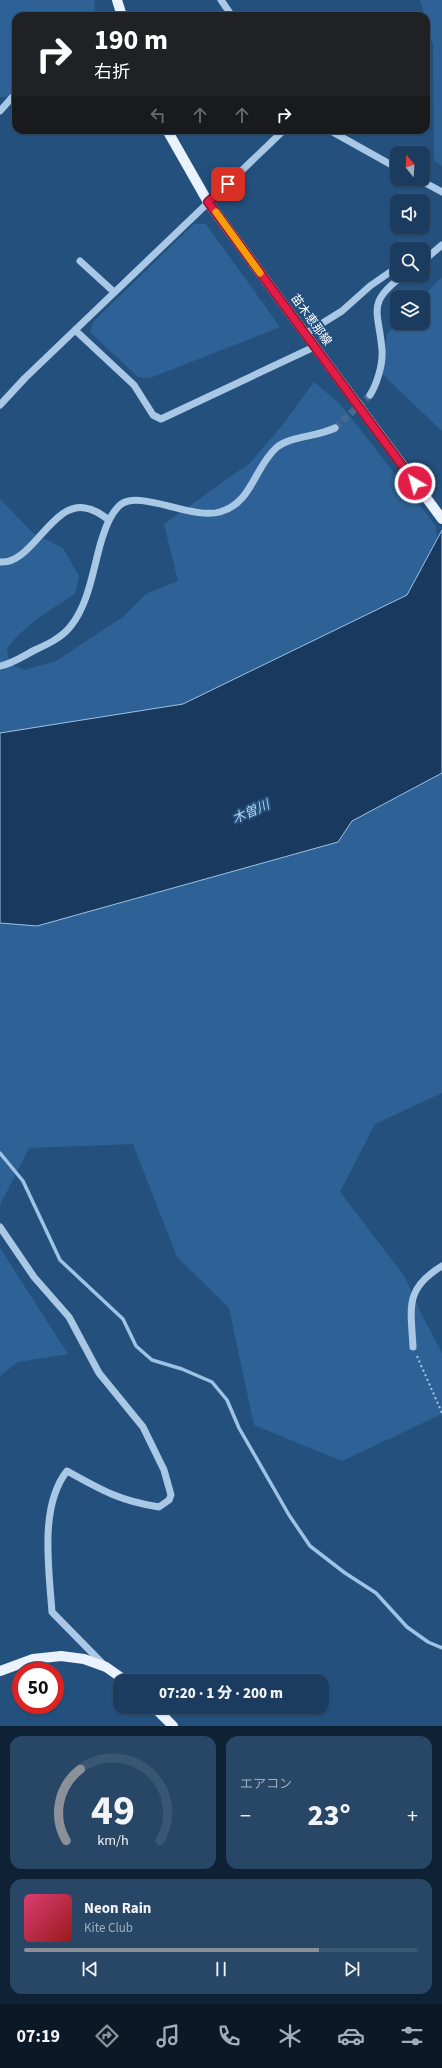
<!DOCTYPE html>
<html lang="ja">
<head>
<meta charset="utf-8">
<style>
  body { margin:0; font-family:"Source Sans 3","Noto Sans JP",sans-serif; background:#284767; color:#f1f3f6; height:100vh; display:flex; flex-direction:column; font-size:15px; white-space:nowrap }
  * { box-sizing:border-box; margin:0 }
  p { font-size:13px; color:#a0adbc }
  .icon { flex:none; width:22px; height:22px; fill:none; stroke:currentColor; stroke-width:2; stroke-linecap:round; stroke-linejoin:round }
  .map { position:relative; height:1726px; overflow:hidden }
  .side { display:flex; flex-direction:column; gap:10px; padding:10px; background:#0f2134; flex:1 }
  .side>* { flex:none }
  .banner { position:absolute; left:12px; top:12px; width:418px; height:122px; border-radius:12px; box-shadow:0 1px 3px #0004,0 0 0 1px #395673; background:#202124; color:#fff; overflow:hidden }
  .needle { width:26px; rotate:342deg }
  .buttons { position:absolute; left:390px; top:146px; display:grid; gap:8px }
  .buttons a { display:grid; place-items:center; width:40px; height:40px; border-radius:8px; background:#1b3c5e; box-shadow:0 1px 3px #0004,0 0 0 1px #395673; font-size:20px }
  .speed { position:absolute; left:12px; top:1662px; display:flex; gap:8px; font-size:20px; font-weight:700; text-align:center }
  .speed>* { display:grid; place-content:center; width:52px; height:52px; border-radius:50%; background:#1b3c5e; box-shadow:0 1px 3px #0004,0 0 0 1px #395673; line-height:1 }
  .speed .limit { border:6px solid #d22; background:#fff; color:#111 }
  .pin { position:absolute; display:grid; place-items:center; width:34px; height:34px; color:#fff; margin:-17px; border-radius:8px; box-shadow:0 2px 6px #0006 }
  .me { position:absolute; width:44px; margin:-22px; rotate:323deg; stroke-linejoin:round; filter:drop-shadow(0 0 3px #0008) }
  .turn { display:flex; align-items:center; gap:14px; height:84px; padding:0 16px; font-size:18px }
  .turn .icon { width:52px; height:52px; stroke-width:2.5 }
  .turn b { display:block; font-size:28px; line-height:34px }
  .lanes { display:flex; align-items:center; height:38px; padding:0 16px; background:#0003; justify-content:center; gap:20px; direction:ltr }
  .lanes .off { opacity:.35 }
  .big { font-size:30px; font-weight:800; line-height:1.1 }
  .side .widget { flex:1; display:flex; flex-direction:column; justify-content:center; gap:6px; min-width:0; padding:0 14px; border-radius:12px; background:#284767 }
  .side .dial { align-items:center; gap:0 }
  .dial svg { height:104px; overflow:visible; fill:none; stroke:#395673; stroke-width:7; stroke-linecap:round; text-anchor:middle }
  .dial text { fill:#f1f3f6; stroke:none }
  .song { display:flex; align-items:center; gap:12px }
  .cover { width:48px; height:48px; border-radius:6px; background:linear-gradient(135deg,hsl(340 70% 55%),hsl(0 70% 35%)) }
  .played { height:4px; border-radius:2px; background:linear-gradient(90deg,#8c9099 75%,#395673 75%) }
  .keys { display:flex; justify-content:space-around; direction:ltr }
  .heat { display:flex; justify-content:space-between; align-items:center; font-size:22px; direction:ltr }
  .side .tiles { flex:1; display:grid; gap:10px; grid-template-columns:1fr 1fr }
  .widget:last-child { grid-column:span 2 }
  .trip { position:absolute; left:113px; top:1674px; width:216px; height:40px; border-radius:12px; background:#1b3c5e; box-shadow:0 1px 3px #0004,0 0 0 1px #395673; font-weight:800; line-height:40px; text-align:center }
  .tabs { display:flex; height:64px; justify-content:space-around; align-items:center; background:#0b1826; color:#a0adbc }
  .tabs .icon { width:28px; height:28px }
  .tabs .current { color:#8c9099 }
  .tabs b { font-size:18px; color:#f1f3f6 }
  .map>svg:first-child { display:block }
  .green { fill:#2e6296 }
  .water { fill:#193a5e; stroke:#9dc3e7 }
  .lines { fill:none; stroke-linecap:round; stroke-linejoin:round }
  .stream { stroke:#9dc3e7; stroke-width:3.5 }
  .minor-tunnel { stroke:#456a91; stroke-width:7; stroke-dasharray:7 3.5; stroke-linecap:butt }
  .path { stroke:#a9c8e6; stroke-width:2; stroke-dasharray:2 3; stroke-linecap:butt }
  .minor { stroke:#a9c8e6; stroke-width:7 }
  .major { stroke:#eaf2fd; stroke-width:10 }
  .route-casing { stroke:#92132f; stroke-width:10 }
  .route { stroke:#e11d48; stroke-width:7 }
  .slow { stroke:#f59e0b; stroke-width:7 }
  .labels { text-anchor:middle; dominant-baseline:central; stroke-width:4; stroke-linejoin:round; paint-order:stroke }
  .street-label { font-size:12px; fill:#fff; stroke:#24507e }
  .water-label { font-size:13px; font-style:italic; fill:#b4d2ee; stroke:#24507e }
</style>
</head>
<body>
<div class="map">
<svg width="442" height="1726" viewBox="0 0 442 1726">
  <rect width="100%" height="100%" fill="#24507e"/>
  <path class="green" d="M0,0h95l-1,16h-78v81h-16z
    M420,0h22v166l-8,-6 -1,-115z
    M194,224h12l74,103 -130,51 -12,-1 -48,-45 3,-10z
    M442,277v154l-60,-57 5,-40 10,-11h26l-1,-26z
    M314,382l27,23 95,121 1,13 -30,56 -224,109 -183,29v-234l33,34 30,15 16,28 -4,18c-25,16 -49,30 -68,54l2,16 15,6 32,-9 67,-44 23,-23 32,-13 -14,-57 86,-61 31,-36z
    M442,773v320l-67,31 -35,68 65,85 16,36 21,40v61l-100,47 -88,-36 -25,-117 -52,-51 -44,-113 -104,4 -29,57v-282l37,3 301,-84 14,-21z
    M0,1248l68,106 -50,8 -18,14z"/>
  <path class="water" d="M442,530v243l-90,48 -14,21 -301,84 -37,-3v-190l183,-29 224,-109z"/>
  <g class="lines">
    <path class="stream" d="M0,1153l23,28 37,79 63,59 13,27 16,14 30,9 30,13 15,18 12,28 50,87 21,31 35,27 31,20 31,34 21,15 14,6"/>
    <path class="minor-tunnel" d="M335,428l35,-33"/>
    <path class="path" d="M417,1356l25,57"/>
    <path class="minor" d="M221,0l11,16
      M0,111l16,-18
      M329,130l68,38
      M418,179l24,13
      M80,261l34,31
      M423,261l19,-16
      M75,330l59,55 19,30 8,4 153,-72
      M305,334l37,-23 28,-25 23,-16 4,1
      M370,395c7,-11 13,-31 12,-45 -3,-39 -17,-47 22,-75
      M0,405l25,-27 259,-248
      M0,562c32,3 51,-60 85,-54 9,1 17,7 24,12
      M0,666c12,-2 25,-11 35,-16 13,-6 26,-12 35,-23 19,-23 23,-58 31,-85 4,-13 9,-28 19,-37 20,-16 71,15 100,7 32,-9 34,-44 56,-64 13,-12 41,-11 59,-20
      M0,1227l34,50 35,40 30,56 44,54 21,43 7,25 -2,5 -10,7c-39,-6 -58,-17 -92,-36 -28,35 -18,99 -15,141l53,54
      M413,1347c-2,-39 -9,-58 29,-81"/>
    <path class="major" d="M117,0l5,16
      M167,130l41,72 234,317
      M0,1671l33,-12 28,-3 23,3 22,8 20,14
      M154,1707l19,19"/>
  </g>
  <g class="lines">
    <defs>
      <path id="route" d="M228,184l-20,18 207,281"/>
    </defs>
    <use href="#route" class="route-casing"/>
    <use href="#route" class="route"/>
    <path class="slow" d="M216,212l44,61"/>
  </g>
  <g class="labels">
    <g class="street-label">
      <text transform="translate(311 320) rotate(54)">苗木恵那線</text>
    </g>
    <g class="water-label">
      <text transform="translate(251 812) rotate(-24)">木曽川</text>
    </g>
  </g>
</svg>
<div class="buttons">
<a><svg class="needle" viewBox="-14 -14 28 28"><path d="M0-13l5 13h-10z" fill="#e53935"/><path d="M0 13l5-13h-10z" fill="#a0adbc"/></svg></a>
<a><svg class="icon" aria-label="sound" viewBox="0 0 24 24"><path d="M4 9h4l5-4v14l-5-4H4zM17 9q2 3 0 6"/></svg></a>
<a><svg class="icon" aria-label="search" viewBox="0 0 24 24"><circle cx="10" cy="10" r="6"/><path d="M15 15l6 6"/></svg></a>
<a><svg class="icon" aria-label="layers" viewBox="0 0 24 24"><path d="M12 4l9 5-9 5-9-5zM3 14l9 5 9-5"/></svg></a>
</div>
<div class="speed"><div class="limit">50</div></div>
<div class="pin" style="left:228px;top:184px;background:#d93025"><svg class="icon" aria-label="arrive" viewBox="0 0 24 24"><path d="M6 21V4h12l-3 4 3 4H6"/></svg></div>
<svg class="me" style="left:415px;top:483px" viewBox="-20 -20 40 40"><circle r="17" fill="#e11d48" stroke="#fff" stroke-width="3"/><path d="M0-11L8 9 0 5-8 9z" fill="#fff"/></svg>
<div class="trip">07:20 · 1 分 · 200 m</div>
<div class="banner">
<div class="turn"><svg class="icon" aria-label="right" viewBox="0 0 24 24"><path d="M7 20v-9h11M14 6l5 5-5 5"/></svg><div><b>190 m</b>右折</div></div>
<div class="lanes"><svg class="icon off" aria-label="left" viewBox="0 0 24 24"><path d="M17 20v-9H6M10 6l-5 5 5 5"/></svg><svg class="icon off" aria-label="ahead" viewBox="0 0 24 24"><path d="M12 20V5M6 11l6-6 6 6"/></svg><svg class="icon off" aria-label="ahead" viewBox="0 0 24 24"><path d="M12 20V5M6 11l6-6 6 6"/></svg><svg class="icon" aria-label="right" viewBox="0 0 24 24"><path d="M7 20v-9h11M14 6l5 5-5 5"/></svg></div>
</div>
</div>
<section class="side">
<div class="tiles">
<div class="widget dial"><svg viewBox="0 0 100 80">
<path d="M14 69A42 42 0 1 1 86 69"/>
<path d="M14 69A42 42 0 0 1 25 14" stroke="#8c9099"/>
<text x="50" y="56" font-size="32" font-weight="700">49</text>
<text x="50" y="72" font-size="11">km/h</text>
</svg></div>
<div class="widget"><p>エアコン</p>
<div class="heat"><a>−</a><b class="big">23°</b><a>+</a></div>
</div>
<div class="widget">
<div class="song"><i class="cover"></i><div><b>Neon Rain</b><p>Kite Club</p></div></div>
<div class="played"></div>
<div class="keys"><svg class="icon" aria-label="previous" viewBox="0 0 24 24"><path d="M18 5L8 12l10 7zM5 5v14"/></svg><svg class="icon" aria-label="pause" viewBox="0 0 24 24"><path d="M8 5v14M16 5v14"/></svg><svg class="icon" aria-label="next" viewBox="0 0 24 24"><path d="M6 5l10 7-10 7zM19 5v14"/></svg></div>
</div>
</div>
</section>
<nav class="tabs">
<b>07:19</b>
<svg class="icon current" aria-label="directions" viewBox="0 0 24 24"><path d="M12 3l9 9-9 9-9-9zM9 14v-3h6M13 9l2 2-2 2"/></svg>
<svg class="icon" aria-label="music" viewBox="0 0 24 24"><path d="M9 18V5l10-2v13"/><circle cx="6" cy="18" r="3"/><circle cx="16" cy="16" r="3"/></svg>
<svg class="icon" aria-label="phone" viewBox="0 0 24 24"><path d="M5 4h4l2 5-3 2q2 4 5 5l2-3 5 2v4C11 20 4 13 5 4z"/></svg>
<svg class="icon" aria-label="climate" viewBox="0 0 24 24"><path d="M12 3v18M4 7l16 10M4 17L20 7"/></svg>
<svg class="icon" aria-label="car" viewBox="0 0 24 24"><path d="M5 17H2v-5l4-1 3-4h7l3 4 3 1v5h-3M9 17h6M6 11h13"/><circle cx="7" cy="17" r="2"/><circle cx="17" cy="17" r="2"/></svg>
<svg class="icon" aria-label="filters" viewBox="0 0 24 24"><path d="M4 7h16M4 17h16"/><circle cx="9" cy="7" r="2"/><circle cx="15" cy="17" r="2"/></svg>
</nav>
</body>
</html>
